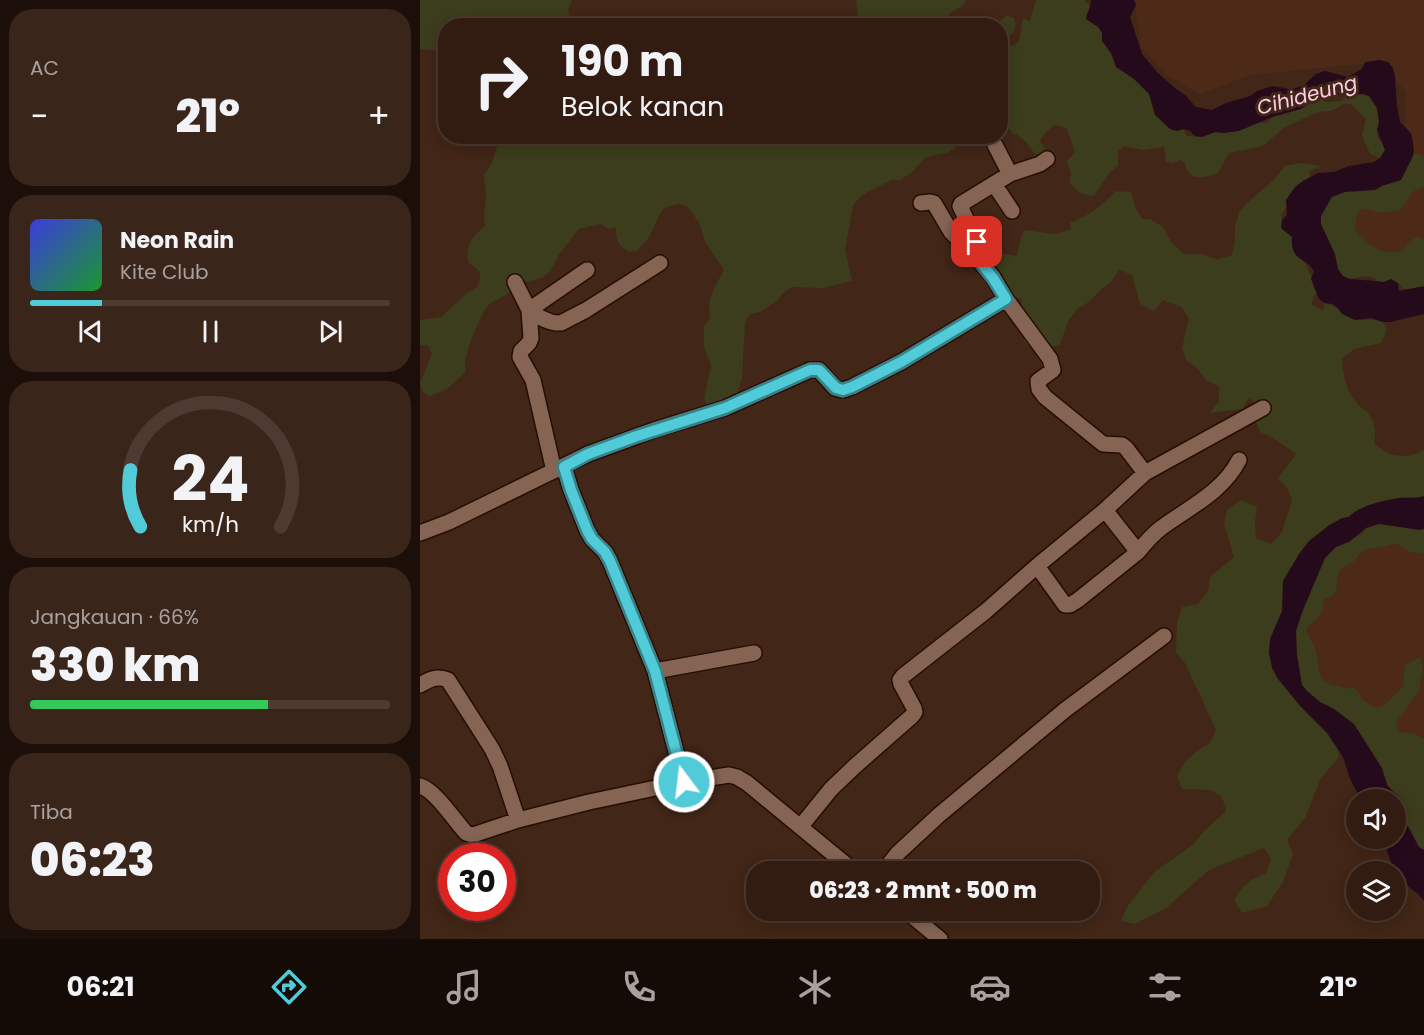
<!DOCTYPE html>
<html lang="id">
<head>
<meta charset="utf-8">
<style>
  body { margin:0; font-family:Poppins,sans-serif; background:#3a251a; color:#f1f3f6; height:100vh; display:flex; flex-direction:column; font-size:22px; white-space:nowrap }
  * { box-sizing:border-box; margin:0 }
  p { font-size:20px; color:#a8a19f }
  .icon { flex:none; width:33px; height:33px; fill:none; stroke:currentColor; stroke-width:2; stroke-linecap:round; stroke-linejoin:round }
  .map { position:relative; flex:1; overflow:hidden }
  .sheet { display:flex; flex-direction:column; gap:9px; padding:9px; background:#1c0f09; width:420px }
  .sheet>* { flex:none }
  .banner { position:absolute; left:18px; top:18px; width:570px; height:126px; border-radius:24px; box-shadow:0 3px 15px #0003,0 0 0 2px #4d3a31; background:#321c11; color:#f1f3f6; overflow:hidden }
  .fabs { position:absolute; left:926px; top:789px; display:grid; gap:12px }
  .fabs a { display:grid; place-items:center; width:60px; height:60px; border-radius:50%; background:#321c11; box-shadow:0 3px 15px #0003,0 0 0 2px #4d3a31; font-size:30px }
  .speed { position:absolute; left:18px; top:843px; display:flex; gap:12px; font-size:30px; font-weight:700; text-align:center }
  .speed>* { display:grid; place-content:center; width:78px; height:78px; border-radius:50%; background:#321c11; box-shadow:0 3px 15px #0003,0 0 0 2px #4d3a31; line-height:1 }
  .speed .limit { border:9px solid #d22; background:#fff; color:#111 }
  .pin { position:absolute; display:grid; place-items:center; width:51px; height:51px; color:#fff; margin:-26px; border-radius:12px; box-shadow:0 3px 9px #0006 }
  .me { position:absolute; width:66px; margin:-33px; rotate:345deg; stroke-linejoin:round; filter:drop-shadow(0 0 4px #0008) }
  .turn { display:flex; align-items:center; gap:21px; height:126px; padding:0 24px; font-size:27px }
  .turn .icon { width:78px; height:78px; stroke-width:2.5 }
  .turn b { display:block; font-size:42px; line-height:51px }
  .big { font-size:45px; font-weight:800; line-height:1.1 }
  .sheet .widget { flex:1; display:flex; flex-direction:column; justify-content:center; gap:9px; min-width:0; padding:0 21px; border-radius:24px; background:#3a251a }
  .sheet .dial { align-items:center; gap:0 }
  .dial svg { height:156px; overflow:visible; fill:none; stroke:#4d3a31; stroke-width:7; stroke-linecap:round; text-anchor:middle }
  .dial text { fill:#f1f3f6; stroke:none }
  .song { display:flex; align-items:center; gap:18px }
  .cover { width:72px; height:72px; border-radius:9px; background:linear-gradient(135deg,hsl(240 70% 55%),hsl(130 70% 35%)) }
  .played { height:6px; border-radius:3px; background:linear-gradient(90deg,#52cbd9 20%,#4d3a31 20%) }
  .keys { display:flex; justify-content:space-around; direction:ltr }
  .heat { display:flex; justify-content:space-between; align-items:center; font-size:33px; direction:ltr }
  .charge { height:9px; border-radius:4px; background:linear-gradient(90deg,#34c759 66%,#4d3a31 0) }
  .trip { position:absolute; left:326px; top:861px; width:354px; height:60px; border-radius:24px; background:#321c11; box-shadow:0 3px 15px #0003,0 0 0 2px #4d3a31; font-weight:800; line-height:60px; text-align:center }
  .tab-bar { display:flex; height:96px; justify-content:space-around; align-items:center; background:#140b07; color:#a8a19f }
  .tab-bar .icon { width:42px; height:42px }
  .tab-bar .selected { color:#52cbd9 }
  .tab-bar b { font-size:27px; color:#f1f3f6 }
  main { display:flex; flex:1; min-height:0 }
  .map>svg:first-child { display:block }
  .built { fill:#4c2a17 }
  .green { fill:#3c3d1c }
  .water { fill:#250a1b }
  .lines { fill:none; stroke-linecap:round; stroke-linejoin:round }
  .minor-casing { stroke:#270e02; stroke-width:18 }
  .minor { stroke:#856454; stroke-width:15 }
  .route-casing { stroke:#35848d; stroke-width:15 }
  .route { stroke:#52cbd9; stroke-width:10 }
  .labels { text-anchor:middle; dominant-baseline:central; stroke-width:6; stroke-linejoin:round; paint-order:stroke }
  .water-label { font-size:20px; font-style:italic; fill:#fdcbe7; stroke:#422617 }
</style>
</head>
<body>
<main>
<section class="sheet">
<div class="widget"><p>AC</p>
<div class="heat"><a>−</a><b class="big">21°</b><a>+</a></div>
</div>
<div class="widget">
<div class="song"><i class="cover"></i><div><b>Neon Rain</b><p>Kite Club</p></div></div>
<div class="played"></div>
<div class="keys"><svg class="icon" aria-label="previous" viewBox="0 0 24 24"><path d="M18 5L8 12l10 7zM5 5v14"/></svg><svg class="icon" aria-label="pause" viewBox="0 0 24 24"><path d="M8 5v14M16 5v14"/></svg><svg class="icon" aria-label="next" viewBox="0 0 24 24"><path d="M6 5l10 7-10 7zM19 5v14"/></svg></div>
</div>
<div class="widget dial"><svg viewBox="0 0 100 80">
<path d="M14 69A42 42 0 1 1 86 69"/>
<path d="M14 69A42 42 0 0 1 9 40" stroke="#52cbd9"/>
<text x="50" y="56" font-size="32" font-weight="700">24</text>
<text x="50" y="72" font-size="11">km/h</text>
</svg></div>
<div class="widget"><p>Jangkauan · 66%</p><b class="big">330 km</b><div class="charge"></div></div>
<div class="widget"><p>Tiba</p><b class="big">06:23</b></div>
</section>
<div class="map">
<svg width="1004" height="939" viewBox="0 0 1004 939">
  <rect width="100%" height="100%" fill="#422617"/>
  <path class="built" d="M717,0h287v277l-43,3 -31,-10 -21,-57 74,-30 3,-91 -16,-19 -32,-9 -108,11 -49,19 -32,-17 -28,-30 -6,-41z
    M958,533l46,14v299l-42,-82 -75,-95 3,-68 37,-51z"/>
  <path class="green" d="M0,0h152l-4,10 3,15 -125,1 -1,25 -25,-2z
    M436,0h110l-4,7c-11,3 -15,8 -18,18l-85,1z
    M616,0h49v2l6,4 92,123 4,7 15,1 13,-5 9,1 26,-10h17l5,-6 15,-4 32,-16 7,5 16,-1 3,-8 16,-9 16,24 2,14 -2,15 6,6 2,7 -5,8 -10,-4 -8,-19 4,-16 -15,-15h-7l-13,7 -13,1 -33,15 -22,19 -34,7 -11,20c-14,5 -29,10 -33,-10l-5,-3 -8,3 -6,-1 -2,-15 -21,3 -20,-4 -5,5v15l-7,5 -17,25c-10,0 -19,-6 -25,-14l2,-8 -4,-13 8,-9 -8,-23 -6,-3 -7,-1 -10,9 -4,7 5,7 -3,7 -7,-1 -8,-11 -10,-9h-4l-4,-5 -7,-3 -1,2v-21l6,-7 2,-8 -8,-11 -1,-55h-1l2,-6 6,-5 7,3c5,16 -4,12 -8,25l7,3 6,-5 4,-23 7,3z
    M80,137h464l-9,11 -8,5 -21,4 -14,15 -13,9 -6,-2c-13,8 -32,13 -40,27l-8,43 7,32 -29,7 -31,-1 -9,6 -6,8 -17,11 -10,2 -5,9 -3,56 -7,21 -27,8 -4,-10 7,-32 -7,-19v-21l6,-9c-4,-20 6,-31 14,-47l-18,-27 -7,-20 -11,-16 -10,-3 -9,2 -7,4 -14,29 -7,7 -3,5 -9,1c-12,-8 -13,-11 -13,-25l-7,2 -9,-5 -21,5 -19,24 -10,18 -8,7 -19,5 -17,12 -17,9 -6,9 -12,27 -6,21v12l-18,16 -18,8 -7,-6 -2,-8 12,-29 -4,-9h-8v-25l21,-3 26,-24 10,-6 3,-7v-8l-12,-10c-2,-18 3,-25 17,-36l-1,-10 2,-20 -2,-21 7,-10z
    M990,154h8l6,3v30l-10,4 -14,19 -21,3 -13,-4 -7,1 -3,7 -1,14 13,12 15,9h16l18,-16 7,4v49h-21l-5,-6 -4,-1 -13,4 -6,-5 1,-2c-12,-6 -23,-1 -35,3l-22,-51 5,-33z
    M880,163l22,3 -13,5 1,6c-12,7 -24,15 -23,30l-6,8 1,5 -1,8 11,9c-1,11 4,20 13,25l12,29 -6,13 12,7 2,-8c12,2 12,8 20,12 5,2 14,5 19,5 7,-1 11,-1 19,2l4,8 -6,13 -27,6 -12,10c1,16 4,32 15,44 3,4 7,6 10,9 9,11 9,19 7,31 4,3 8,7 12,9 11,6 28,5 38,-3v54l-62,8 -80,100 -13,42 68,89 2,15 -18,21 -16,40 -18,22 6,14 -10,28 -16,24 -25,7 -8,-12c8,-16 16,-21 32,-28l5,-14 -7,-11 -55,22 -43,38 -31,16 -14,-3 6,-14 27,-35 40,-28 9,-12 23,-21 -4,-14 -12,-7 -28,-1 -5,-13 8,-14 12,-11 13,-8 6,-13 -31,-67 -9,-11 1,-29 5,-16 16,-3 10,-13 2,-14 24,-20 -10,-33 3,-14 14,-10 16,7 -2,14 1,17 15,6 11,-12 10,-31 -5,-13 -9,-10 18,-24 -23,-16 -13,-6 -5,-13 3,-11 -8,-11 -8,12 -32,4 9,-12v-14l-13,-7 -9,-12 -10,-7 -5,-13 7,-30 -8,-11 -18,-7 -9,11 -14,-7 -8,-29 -13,-5 -8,12 -12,9 -10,11 -12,7 -9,12 -8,24 -26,5 -10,-8 -3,-43 -26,-6 -6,-28 12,-11 16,2 2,-12 5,-14 32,4 15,-5 -1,-6c17,-7 33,-17 45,-32l16,1 4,15 7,12h8l13,8 8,15 13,12h17l16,5 15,-4 3,-15v-14l4,-14 11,-12 24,-20 11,-14z
    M950,522l54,5v27l-14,-2 -15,-9c-10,5 -22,4 -32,8 -5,3 -7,10 -13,13 -4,2 -9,3 -11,8 -5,10 3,13 -9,26h-7c3,14 -7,21 -16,31 1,9 7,14 9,22 3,10 1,22 7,29 7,8 15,4 23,9l7,-2 6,6 3,7 14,8 7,-2 19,-18 3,-23 15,-8c3,10 4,15 0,24v8c-6,7 -10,14 -16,22 -3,5 -6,7 -8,14l4,7 15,2 9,5v122l-10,-13 1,-8 -4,-10 -4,-5 -4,-23 -16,-18 -3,-8 -50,-67 -14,-7 -13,-11 -5,-6 -5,-2 -2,-61 31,-73 36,-15z"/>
  <path class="water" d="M671,0h43l2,5 -6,12 12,37 16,19 18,16 9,6 11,12 16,3 14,-7 24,-7 7,-5 16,-5 16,3 7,-1 8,-3 12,-11 9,-3 23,6 14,-8 3,-7 15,-2 8,2 5,6 2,8 2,30 3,16 11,11 3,16 -1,7 -12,24 -19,6 -7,4 -30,2 -13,5 -11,19v8l14,30 3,15 5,7 7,3 25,2 9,1 7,-3 7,4 1,8 25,-5v28l-34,8h-7l-13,-4 -15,2 -13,-6 -4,-6 -6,-4 -7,-1 -6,-4 -8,-20 3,-8c-9,-15 -24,-9 -22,-34l-11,-9 1,-8 5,-5 -1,-15 9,-13 8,-6 15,-8 16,-1 15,-6 25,-4 6,-4 5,-8 -8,-20 2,-8 -2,-14 -8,-12 -7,-2 -7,1h-22l-14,2 -18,12 -29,8 -33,14 -15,2 -9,-1 -13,5 -7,-1 -5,-5 -6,-2 -7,2 -7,-2 -15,-14 -6,-21 -15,-15 -18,-12 -5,-14 -9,-12v-8l-4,-6 -12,-8c1,-7 5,-12 5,-19z
    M1004,496v33l-4,1 -41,-6 -13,4 -17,14 -13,5 -11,11 -22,52 -7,21 1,24 5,30 5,6 13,11 14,7 20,15 28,44 5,17 5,6 6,4 5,7 4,23 12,22 5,3v51l-6,-7 -22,-17 -13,-38 12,-1v-38l-31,-1 -7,-7 -7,-13 -7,-22 -16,-24 -26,-26 -23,-28 -6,-11 -3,-15 1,-14 12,-28 1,-30 16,-27 10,-13 19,-15 14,-8 7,-1c8,-11 37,-17 50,-19 9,-1 16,1 25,-2z"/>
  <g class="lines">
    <defs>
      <path id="minor" d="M575,145l15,29
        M574,184l18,27
        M557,258v-16l-17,-36 1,-2 49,-30 30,-10 7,-5
        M167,270l-58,40c9,6 20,14 32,13l25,-13 74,-47
        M95,282l14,28 2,28 -2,5 -8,8 -1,6 13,23 21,91
        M586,299l44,60 3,11 -15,11 1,8 6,8 58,47 19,1 4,3 19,25
        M144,467l7,23 16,40 5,9 13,13 5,9 45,110 29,111
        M0,533l29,-11 139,-68 66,-24 71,-22 85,-38h9l16,18 8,2 9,-3 49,-25 105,-63 -13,-22 -16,-19 -26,-26 -17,-29 -4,-1 -9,1
        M718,552c7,-9 14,-17 23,-24 27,-20 62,-36 78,-68
        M617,566l28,39h5l8,-5 60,-48 -33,-42
        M235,671l99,-18
        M0,685c9,-5 17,-10 28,-5l44,69 8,17 18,54
        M0,786c16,5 34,34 46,47l7,2 45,-15 71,-18 95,-20 45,-7 8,2 10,6 108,89
        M381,826l30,-37 23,-22 58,-51 3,-4 -1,-4 -13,-24 -1,-4 3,-4 83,-65 51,-45 68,-56 40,-37 118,-65
        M463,872l15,-19 41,-38 126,-105 99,-74
        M485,910l35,29"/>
    </defs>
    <use href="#minor" class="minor-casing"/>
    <use href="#minor" class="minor"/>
  </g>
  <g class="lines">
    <defs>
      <path id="route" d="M264,782l-29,-111 -45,-110 -5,-9 -13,-13 -5,-9 -16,-40 -7,-23 24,-13 49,-18 88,-28 85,-38h9l17,18 7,2 9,-3 49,-25 105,-63 -13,-21 -16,-20v-16"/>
    </defs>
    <use href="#route" class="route-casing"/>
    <use href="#route" class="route"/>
  </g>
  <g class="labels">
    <g class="water-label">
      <text transform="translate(887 95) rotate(-15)">Cihideung</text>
    </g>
  </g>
</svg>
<div class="fabs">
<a><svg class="icon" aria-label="sound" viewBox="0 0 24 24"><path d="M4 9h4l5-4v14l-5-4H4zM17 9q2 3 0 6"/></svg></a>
<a><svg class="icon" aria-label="layers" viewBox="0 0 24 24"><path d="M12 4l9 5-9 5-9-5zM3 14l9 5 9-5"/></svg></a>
</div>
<div class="speed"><div class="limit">30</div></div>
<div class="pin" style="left:557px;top:242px;background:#d93025"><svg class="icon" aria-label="arrive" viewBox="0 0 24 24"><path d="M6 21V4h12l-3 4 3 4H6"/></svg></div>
<svg class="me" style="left:264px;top:782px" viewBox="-20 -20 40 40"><circle r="17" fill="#52cbd9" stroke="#fff" stroke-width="3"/><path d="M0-11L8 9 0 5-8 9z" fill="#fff"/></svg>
<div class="trip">06:23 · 2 mnt · 500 m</div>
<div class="banner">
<div class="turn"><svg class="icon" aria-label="right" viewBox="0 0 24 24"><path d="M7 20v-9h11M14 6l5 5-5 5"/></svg><div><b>190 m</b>Belok kanan</div></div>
</div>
</div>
</main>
<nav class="tab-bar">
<b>06:21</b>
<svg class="icon selected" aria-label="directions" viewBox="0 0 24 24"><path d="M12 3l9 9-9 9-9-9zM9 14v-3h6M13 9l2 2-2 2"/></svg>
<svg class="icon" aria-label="music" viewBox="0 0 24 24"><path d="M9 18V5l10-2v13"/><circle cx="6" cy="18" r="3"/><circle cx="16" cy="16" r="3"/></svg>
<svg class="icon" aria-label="phone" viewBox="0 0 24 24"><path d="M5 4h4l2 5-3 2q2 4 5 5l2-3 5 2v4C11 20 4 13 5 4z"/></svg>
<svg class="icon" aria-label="climate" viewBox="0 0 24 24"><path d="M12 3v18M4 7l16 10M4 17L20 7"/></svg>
<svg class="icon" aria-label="car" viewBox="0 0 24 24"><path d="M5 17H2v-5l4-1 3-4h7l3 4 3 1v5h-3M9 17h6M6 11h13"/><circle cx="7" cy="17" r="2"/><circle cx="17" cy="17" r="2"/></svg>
<svg class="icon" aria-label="filters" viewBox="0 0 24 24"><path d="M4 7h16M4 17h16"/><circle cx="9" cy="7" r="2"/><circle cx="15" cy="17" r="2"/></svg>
<b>21°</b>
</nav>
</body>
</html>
